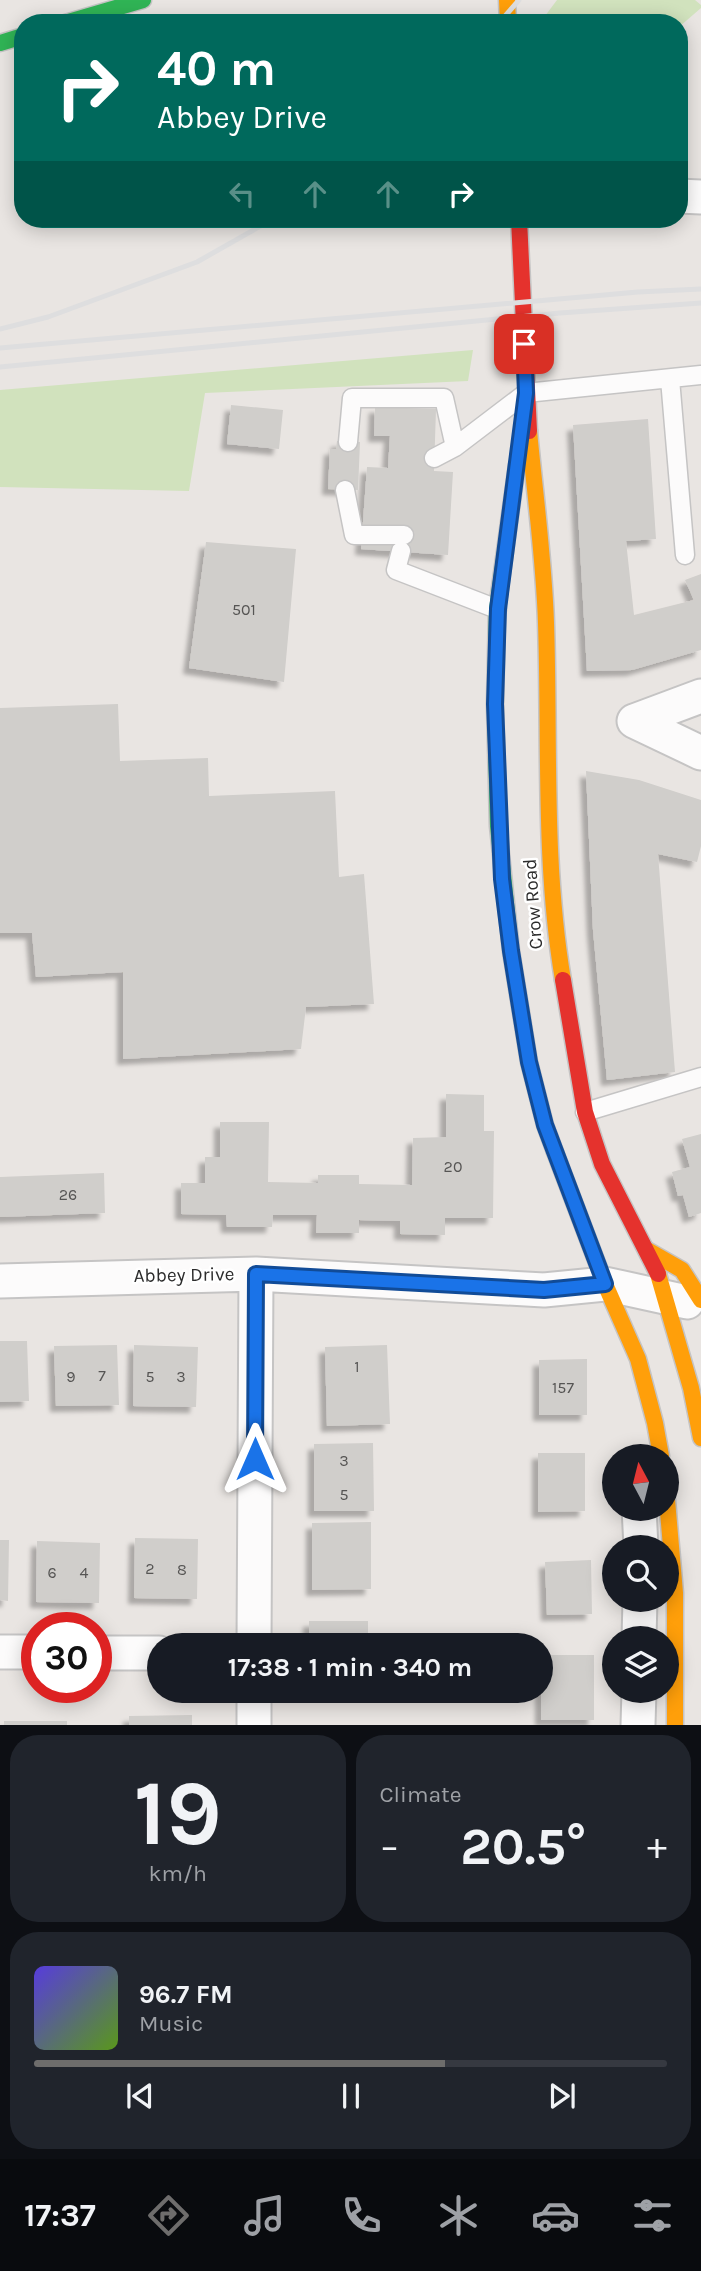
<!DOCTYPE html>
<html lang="en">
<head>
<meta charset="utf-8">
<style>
  body { margin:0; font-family:Karla,sans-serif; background:#20242c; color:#f1f3f6; height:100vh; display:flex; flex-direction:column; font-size:26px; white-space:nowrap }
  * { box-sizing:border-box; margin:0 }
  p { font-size:23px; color:#9ea1a6 }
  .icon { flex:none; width:38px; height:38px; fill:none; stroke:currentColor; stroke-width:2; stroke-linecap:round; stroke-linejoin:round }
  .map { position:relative; height:1725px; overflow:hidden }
  .drawer { display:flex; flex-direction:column; gap:10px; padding:10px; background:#0d0f14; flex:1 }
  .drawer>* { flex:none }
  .guide { position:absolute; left:14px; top:14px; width:674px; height:214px; border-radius:28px; box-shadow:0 4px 18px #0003; background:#00695c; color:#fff; overflow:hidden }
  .needle { width:46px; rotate:353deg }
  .buttons { position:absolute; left:602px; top:1444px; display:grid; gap:14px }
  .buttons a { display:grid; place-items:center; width:77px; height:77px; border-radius:50%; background:#171b24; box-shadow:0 4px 18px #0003; font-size:35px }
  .speed { position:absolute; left:21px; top:1612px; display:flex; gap:14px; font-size:35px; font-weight:700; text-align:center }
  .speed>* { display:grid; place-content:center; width:91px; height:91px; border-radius:50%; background:#171b24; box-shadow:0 4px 18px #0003; line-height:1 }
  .speed .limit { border:10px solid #d22; background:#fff; color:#111 }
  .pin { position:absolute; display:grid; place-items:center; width:60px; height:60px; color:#fff; margin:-30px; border-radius:14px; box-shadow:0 4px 10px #0006 }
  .me { position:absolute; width:77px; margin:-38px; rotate:0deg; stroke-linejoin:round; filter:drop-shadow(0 0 5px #0008) }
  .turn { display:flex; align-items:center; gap:24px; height:147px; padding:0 28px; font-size:32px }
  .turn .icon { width:91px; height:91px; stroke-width:2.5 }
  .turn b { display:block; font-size:49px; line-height:60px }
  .lanes { display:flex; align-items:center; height:66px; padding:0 28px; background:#0003; justify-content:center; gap:35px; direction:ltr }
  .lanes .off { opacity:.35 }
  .big { font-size:52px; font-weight:700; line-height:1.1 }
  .drawer .widget { flex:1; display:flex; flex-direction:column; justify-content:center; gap:10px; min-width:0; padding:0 24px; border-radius:28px; background:#20242c }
  .drawer .dial { align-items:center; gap:0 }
  .dial b { font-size:91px; line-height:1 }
  .song { display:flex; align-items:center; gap:21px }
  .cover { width:84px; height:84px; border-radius:10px; background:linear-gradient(135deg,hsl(250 70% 55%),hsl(90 70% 35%)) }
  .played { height:7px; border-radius:4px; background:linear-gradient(90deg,#6e6d6c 65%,#363941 65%) }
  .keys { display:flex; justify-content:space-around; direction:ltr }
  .heat { display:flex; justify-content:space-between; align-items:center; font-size:38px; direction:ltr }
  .drawer .tiles { flex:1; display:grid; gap:10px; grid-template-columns:1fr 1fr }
  .widget:last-child { grid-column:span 2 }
  .trip { position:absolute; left:147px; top:1633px; width:406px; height:70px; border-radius:35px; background:#171b24; box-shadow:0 4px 18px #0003; font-weight:700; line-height:70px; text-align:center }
  .tabs { display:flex; height:112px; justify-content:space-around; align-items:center; background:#090b0e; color:#9ea1a6 }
  .tabs .icon { width:49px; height:49px }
  .tabs .selected { color:#6e6d6c }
  .tabs b { font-size:32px; color:#f1f3f6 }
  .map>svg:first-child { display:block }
  .green { fill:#d1e2bd }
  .building { fill:#d0cecb; filter:url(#shadow) }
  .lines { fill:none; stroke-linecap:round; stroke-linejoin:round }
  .lane-casing { stroke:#c5c4c4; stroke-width:21 }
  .street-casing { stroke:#c5c4c4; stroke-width:37 }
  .fast-casing { stroke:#c5c4c4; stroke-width:19 }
  .slow-casing { stroke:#c5c4c4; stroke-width:19 }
  .jam-casing { stroke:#c5c4c4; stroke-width:19 }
  .lane { stroke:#fcfbfb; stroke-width:18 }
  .street { stroke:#fcfbfb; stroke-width:33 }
  .fast { stroke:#30b455; stroke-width:16 }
  .slow { stroke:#ff9f0a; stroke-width:16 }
  .jam { stroke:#e5322d; stroke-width:16 }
  .rail { stroke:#dededf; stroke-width:5 }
  .route-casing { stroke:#114b97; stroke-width:18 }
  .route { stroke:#1a73e8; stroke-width:12 }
  .labels { text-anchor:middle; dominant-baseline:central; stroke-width:5; stroke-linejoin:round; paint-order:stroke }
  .number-label { font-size:16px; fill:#565554 }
  .street-label { font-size:19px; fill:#2c2c2c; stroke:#fff }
</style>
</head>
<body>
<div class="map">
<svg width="701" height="1725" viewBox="0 0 701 1725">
  <defs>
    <filter id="shadow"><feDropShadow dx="-6" dy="6" stdDeviation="2" flood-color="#0004"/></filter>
  </defs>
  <rect width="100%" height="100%" fill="#e9e5e2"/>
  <path class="green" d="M557,0h138l6,5v3l-22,19v-4h-12l-2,-6 -98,4 -22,-5z
    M473,350l-5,31 -263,12 -16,98 -189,-4v-97z"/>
  <path class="building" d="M231,405l52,5 -4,39 -52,-5z
    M375,407l61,2 -2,62 19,1 -5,83 -87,-6 6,-82 21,1 2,-32h-16z
    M648,419l8,120 -30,2 8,74 60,-15 -9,-20 16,-6v76l-69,20 -45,1 -14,-246z
    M337,441l23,1 -2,48 -30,-1 2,-40h6z
    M206,542l90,7 -12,133 -95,-14z
    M118,704l2,57 88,-3 1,38 126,-5 4,86 25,-3 10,130 -68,3 -5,42 -178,10v-87l-87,5 -4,-44h-32v-225z
    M586,771l53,9 62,20v46l-4,16 -39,-8 17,218 -68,8 -14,-150z
    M446,1094l38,1v36h10l-1,87h-48v17l-45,-1v-13l-41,-1v13h-43l1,-18h-44l-1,12h-45l-1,-12 -45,-1v-31h24v-26h15v-35h49l-1,60 50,1v-8h41v9l53,1 1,-47 33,-1z
    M701,1134v79l-12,4 -6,-22 -5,1 -6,-24 18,-5 -8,-28z
    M104,1173l1,40 -105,4v-40z
    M0,1341h27l2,60 -29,1z
    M117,1345l2,60 -63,1 -2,-60z
    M134,1345l64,2 -2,60 -63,-1z
    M387,1345l3,79 -63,2 -2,-79z
    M587,1359v56h-48v-55z
    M373,1443l1,68h-60v-67z
    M538,1453h47v58l-47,1z
    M371,1522v67l-59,1v-67z
    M135,1538l63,1 -1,60 -63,-1z
    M0,1540h9l-1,61 -8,-1z
    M37,1541l63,2 -1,60 -63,-1z
    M591,1560l1,54 -45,1 -2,-53z
    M309,1621h59v24h-59z
    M541,1655h53v65h-53z
    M192,1715v10h-63v-9z
    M4,1721h63v4h-63z"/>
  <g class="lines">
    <defs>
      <path id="lane" d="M670,379l15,176
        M348,442l4,-44h92l11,49
        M434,458l21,-11 71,-54 175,-18
        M345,490l9,45h50
        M401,551l-5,19 101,39
        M585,1112l116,-35"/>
      <path id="street" d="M679,196l22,1
        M634,721l67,32
        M634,721l67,-25
        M0,1281l256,-7 288,16 61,-6 82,18
        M639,1508l2,39
        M639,1638l1,-38
        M254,1645l2,-371
        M0,1652h37
        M96,1653h63
        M254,1725v-35
        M638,1725l1,-35"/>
      <path id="fast" d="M65,23l78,-23
        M0,43l23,-7
        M517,465l-20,144 -2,95 3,122 13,125 18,111 16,63 10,27"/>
      <path id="slow" d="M507,0l1,23
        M529,431c6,64 15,128 17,192 4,119 -3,239 17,357
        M555,1152l50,132 33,75 17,64 6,33
        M647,1250l35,20 19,30
        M658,1274l33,114 10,50
        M667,1500l8,93v132"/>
      <path id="jam" d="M519,219l10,212
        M563,980l22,132 17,52 56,110"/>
    </defs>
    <use href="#lane" class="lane-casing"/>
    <use href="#street" class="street-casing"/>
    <use href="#fast" class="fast-casing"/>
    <use href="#slow" class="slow-casing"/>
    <use href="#jam" class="jam-casing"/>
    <use href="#lane" class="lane"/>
    <use href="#street" class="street"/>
    <use href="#fast" class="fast"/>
    <use href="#slow" class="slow"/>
    <use href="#jam" class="jam"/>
    <path class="rail" d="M499,23l20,-23
      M0,329l48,-12 149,-55 76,-43
      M0,348l638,-56 63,-3
      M0,367l560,-54 141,-10"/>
  </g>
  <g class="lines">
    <defs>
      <path id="route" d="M255,1459l1,-185 288,16 61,-6 -60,-159 -16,-63 -18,-111 -9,-72 -7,-175 3,-95 28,-216 -2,-49"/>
    </defs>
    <use href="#route" class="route-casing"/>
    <use href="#route" class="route"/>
  </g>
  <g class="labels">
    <g class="number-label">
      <text x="244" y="609">501</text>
      <text x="453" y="1166">20</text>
      <text x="68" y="1194">26</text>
      <text x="357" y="1366">1</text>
      <text x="102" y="1375">7</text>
      <text x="71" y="1376">9</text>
      <text x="150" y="1376">5</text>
      <text x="181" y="1376">3</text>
      <text x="563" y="1387">157</text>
      <text x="344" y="1460">3</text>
      <text x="344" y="1494">5</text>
      <text x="150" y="1568">2</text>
      <text x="182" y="1569">8</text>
      <text x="52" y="1572">6</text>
      <text x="84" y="1572">4</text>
    </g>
    <g class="street-label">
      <text transform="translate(533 904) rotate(-94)">Crow Road</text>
      <text transform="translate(184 1275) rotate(-1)">Abbey Drive</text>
    </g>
  </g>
</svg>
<div class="buttons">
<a><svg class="needle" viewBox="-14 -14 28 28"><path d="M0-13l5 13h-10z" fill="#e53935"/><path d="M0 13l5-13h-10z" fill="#9ea1a6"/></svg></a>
<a><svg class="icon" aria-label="search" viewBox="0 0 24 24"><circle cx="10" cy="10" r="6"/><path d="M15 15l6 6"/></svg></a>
<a><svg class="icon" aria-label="layers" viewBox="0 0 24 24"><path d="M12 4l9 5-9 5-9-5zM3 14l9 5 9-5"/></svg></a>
</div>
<div class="speed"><div class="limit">30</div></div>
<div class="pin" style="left:524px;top:344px;background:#d93025"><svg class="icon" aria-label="arrive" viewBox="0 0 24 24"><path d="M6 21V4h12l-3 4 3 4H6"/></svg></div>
<svg class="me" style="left:255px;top:1459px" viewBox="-20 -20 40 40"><path d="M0-17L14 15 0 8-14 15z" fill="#1a73e8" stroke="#fff" stroke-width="4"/></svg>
<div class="trip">17:38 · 1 min · 340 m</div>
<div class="guide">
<div class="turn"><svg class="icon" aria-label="right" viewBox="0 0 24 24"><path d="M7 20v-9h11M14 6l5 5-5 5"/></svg><div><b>40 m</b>Abbey Drive</div></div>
<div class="lanes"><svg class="icon off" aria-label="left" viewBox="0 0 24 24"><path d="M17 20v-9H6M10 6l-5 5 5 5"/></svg><svg class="icon off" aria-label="ahead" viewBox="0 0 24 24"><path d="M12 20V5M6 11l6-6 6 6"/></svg><svg class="icon off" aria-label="ahead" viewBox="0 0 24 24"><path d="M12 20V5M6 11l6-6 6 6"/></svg><svg class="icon" aria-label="right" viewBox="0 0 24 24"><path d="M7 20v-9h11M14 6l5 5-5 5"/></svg></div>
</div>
</div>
<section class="drawer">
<div class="tiles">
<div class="widget dial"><b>19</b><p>km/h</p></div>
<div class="widget"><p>Climate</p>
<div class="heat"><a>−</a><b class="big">20.5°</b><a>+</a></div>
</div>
<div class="widget">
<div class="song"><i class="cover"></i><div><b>96.7 FM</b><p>Music</p></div></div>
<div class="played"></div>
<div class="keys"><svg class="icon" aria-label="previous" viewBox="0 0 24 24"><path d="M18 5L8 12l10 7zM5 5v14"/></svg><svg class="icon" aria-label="pause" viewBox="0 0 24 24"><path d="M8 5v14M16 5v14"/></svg><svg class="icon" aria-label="next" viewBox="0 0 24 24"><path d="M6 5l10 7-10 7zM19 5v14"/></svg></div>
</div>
</div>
</section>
<nav class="tabs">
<b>17:37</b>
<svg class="icon selected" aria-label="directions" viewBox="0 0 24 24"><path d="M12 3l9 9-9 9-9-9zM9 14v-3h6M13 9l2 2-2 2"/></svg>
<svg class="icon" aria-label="music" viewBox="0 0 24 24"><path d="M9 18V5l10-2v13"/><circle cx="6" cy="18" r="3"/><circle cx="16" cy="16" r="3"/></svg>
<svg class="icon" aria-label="phone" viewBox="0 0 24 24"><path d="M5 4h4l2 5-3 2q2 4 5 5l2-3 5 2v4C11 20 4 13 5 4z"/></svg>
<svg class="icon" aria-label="climate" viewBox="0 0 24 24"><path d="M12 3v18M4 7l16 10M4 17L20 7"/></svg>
<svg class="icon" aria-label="car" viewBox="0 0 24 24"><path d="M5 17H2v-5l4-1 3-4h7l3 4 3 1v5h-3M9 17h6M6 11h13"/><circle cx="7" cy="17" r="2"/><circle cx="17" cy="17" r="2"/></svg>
<svg class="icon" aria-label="filters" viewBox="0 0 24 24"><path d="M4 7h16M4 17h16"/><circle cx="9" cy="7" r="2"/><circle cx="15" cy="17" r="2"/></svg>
</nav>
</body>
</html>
